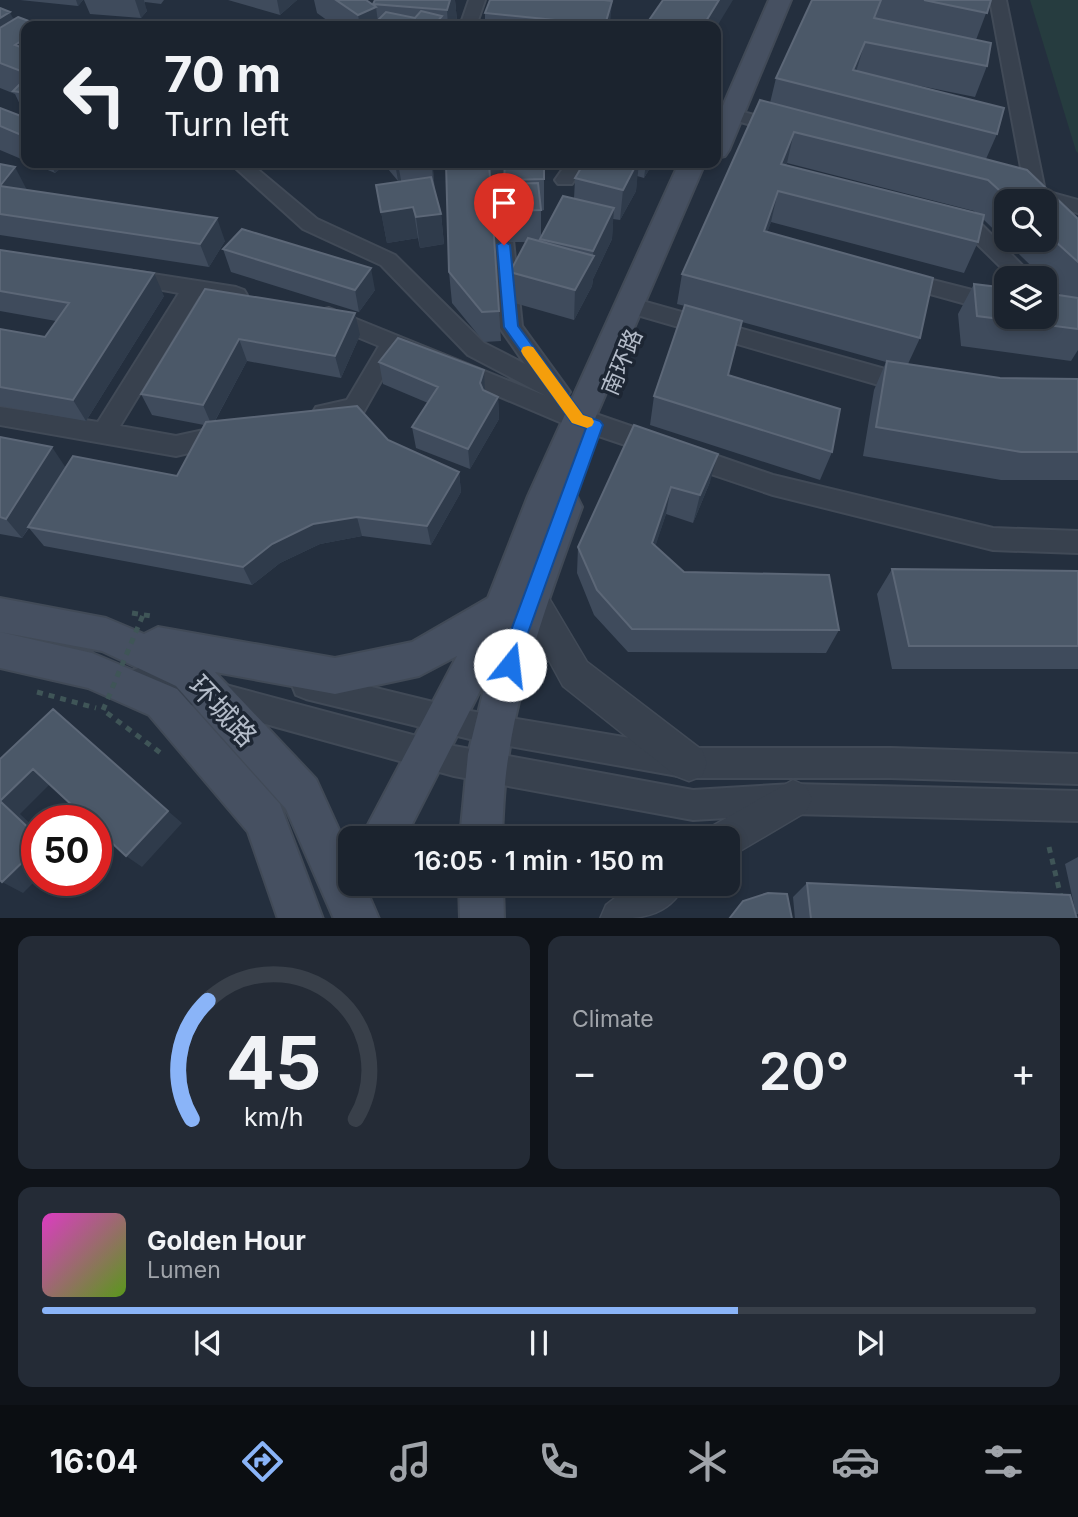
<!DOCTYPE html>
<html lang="en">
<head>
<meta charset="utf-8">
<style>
  body { margin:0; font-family:Inter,"Noto Sans SC",sans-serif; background:#242b36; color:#f1f3f6; height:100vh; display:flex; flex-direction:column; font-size:26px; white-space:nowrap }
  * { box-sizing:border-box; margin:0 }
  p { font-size:23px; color:#a0a4aa }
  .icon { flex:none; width:38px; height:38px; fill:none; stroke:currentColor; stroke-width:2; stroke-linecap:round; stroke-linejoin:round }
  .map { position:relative; height:918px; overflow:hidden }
  .sheet { display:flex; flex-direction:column; gap:18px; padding:18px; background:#0f1319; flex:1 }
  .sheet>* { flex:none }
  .hud { position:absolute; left:21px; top:21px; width:700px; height:147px; border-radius:14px; box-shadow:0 4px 10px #0003,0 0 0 2px #39404a; background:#1b232e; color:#f1f3f6; overflow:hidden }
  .buttons { position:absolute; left:994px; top:189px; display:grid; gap:14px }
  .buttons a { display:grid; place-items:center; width:63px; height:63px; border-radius:14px; background:#1b232e; box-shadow:0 4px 10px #0003,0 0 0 2px #39404a; font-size:35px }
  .speed { position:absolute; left:21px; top:805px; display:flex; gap:14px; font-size:35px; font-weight:700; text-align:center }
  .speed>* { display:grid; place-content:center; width:91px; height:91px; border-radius:50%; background:#1b232e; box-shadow:0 4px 10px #0003,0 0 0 2px #39404a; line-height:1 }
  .speed .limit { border:10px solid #d22; background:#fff; color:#111 }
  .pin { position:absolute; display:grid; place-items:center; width:60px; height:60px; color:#fff; margin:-72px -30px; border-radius:50% 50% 50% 0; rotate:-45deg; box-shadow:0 0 7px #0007 }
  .pin .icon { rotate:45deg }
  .me { position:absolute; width:77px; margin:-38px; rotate:16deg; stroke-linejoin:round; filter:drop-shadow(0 0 5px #0008) }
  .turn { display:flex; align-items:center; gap:24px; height:147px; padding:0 28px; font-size:32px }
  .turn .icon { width:91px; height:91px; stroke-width:2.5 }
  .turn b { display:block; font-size:49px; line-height:60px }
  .big { font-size:52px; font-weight:600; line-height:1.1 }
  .sheet .widget { flex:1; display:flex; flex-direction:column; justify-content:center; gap:10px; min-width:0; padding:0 24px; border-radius:14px; background:#242b36 }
  .sheet .dial { align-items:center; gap:0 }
  .dial svg { height:182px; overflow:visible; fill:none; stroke:#39404a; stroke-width:7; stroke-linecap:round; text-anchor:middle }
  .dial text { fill:#f1f3f6; stroke:none }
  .song { display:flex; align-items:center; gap:21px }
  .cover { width:84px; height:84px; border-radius:10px; background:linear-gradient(135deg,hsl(310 70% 55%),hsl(90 70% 35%)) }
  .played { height:7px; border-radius:4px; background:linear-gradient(90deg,#8ab4f8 70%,#39404a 70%) }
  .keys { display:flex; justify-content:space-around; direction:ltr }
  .heat { display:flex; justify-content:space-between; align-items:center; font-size:38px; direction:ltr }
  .sheet .tiles { flex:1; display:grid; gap:18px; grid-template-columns:1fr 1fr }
  .widget:last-child { grid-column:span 2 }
  .trip { position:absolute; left:338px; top:826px; width:402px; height:70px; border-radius:14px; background:#1b232e; box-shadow:0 4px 10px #0003,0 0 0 2px #39404a; font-weight:600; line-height:70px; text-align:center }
  .tab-bar { display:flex; height:112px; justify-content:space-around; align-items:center; background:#0b0e12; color:#a0a4aa }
  .tab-bar .icon { width:49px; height:49px }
  .tab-bar .current { color:#8ab4f8 }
  .tab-bar b { font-size:32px; color:#f1f3f6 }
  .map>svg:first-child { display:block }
  .green { fill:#263c3f }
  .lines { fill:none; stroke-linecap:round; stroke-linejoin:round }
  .minor-casing { stroke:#414a57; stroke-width:4 }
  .tertiary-casing { stroke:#414a57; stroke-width:3 }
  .secondary-casing { stroke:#414a57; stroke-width:4 }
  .path { stroke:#3f5557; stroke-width:5; stroke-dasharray:6 6; stroke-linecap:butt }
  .minor { fill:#38414e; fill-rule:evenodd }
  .tertiary { fill:#38414e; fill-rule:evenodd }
  .secondary { fill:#465061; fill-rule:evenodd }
  .path-bridge { stroke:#3f5557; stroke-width:5; stroke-dasharray:6 6; stroke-linecap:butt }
  .wall { fill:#3f4b5c; fill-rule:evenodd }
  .shaded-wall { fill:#2f3b4b }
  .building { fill:#4b5868; stroke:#5c6777; stroke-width:2 }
  .route { fill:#1a73e8; stroke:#114b97; stroke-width:2 }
  .slow { fill:#f59e0b }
  .labels { text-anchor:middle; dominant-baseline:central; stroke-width:7; stroke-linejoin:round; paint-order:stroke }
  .street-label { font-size:23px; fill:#b4bcc9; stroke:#1d2633 }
  .near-street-label { font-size:28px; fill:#b4bcc9; stroke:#1d2633 }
</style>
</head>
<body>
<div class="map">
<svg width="1078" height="919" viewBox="0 0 1078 919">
  <rect width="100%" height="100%" fill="#242f3e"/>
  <path class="green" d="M1030,0h48v153l-2,-2z"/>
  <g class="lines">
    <defs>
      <path id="minor" d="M469,0h16l-9,26h-16z
        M990,0h16l39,191 33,9v13l-33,-9v-3l-16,-2 -3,-4z
        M716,105l73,19 3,4 -9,6 -67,-19z
        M230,163h20l67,56 78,36 89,88 41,21 -25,-36 -13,-165h18l17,163 48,66 -4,6 -11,2 218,75 220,53 85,3v22l-85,-3 -220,-55 -204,-69 -172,-73 -34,60 -39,10 -8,-2 -4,-7 4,-7 31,-7 32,-54 -58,-24 -3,-6 3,-6 8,-2 217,88 -78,-41 -87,-90 -78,-36z
        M567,163h18l-13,21h-14l-3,-4z
        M953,214l25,7 57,57h-23l-48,-47 -18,-5 -3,-5 3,-5z
        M127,270l109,17 8,3 3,5 -3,5 -8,3 -37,-7 -79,130 56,10 51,-11 9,3 3,7 -3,7 -60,14 -176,-31v-18l98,15 81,-129 -59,-11 -4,-5 4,-5z
        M901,272l87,22 18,1v16l-18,-1 -94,-26 -4,-5 4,-5z
        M628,297l282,79 8,3 4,6 -4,6 -8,3 -290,-84 -3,-5 3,-5z
        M141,667l70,14 243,65 239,44 100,-6 285,7v30l-285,-7 -100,6 -239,-44 -243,-67 -70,-14 -10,-4 -4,-10 4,-10z
        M306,671l164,40 219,37h202l187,6v30l-187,-6h-202l-219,-39 -164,-40 -10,-4 -4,-10 4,-10z"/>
      <path id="tertiary" d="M531,583l12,5 44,74 115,88 5,13 -5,13 -13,5 -13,-5 -113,-90 -48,-88 4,-10z
        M793,780l13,6 6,13 -6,13 -78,46v-20h-19l5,-13z
        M633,884h52c-17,35 -48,35 -85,35l6,-14z"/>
      <path id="secondary" d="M769,0h22l-62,150 -4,6 -9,2v-36z
        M679,163h26l-142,330 14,4 5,10c-29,80 -60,161 -73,246 -5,28 -6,57 -7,85h-42l8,-84 19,-77 -82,161h-44l96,-182 -38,20 -84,18 -120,-22 101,107 34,75v30h14l15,35h-45l-48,-110 -110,-123 -74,-35 -102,-19v-34l106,20 38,16 14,-7 177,31 77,-16 76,-44 40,-102z
        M0,632l92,21 85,36 103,115 43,115h-45l-30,-87 -99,-117 -61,-27 -88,-20z
        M459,884h44l1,35h-44z"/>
    </defs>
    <use href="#minor" class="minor-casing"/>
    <use href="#tertiary" class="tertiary-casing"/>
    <use href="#secondary" class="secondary-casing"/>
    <path class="path" d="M132,613l19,3
      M37,692l59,16
      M107,713l55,41
      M1049,847l12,50"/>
    <use href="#minor" class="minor"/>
    <use href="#tertiary" class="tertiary"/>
    <use href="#secondary" class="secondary"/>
    <path class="path-bridge" d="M103,710l40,-95"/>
  </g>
  <path class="wall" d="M20,0h63l-5,6z
    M84,0h80l-3,4 -16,-2 -1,2 3,7 -6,7 -51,-4z
    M228,0h69l-17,15z
    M314,0h52l7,5 2,-5h80l2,21 -2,5h1h-121l-18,-13z
    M490,0l120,26h-125v-13z
    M812,0h179l-15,40 11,26 -12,31 -84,-17 106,54 -11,25 92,60v131l-7,11 -110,-15 -3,-32 16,-30 88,12 -79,-77 -5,23 -14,31 -193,-51 -4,10 153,106 -12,26 92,14 78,1v101h-77l-138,-24 11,-66 12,-28 -144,-40 -14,54 104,76 -12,28 -170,-55 4,-29 31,-90 -8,-2 5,-30 88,-171 6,-25zM787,163l187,48 2,2 -190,-48zM1006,201h39v39h-39z
    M0,8l14,11 12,7v91l-11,-23 -15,-6z
    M0,108l26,10v43l-26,-11z
    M31,163h36l-12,10z
    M383,163h58v3l-8,3 2,24 6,21 3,30 -24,4 -2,-10 -31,5 -11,-58 25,-3v-2l-3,1z
    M544,163v47l-3,1v27l33,-39 1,-21 9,-15h69l-9,15 -7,-2 -1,15 -16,29 -7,-1 -1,20 -19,40 -1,7 -18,34 -63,-18 -1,-30 16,-30h-17l-2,-31h-2l-1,-31z
    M0,164l27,26 198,51 -16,26 -209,-32z
    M223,249l152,41 -16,22 -128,-40z
    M0,250l164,46 -78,125 -86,-15v-77l45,8 11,-16 -56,-10z
    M449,272l50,39 2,30 -17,1 -32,-39z
    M205,289l155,46 -19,43 -94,-17 -32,60 173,19 71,32 2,20 -30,53 -69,-9 -42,8 -40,19 -28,22 -208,-39 -15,-18 -7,10 -22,-4v-97l66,30 111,9 27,-51 -52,-10 -11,-21z
    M379,362l106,29 13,6 1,22 -29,50 -54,-21 -4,-21 16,-24 -45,-19z
    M634,425l76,57 -17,41 -27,-9 -11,32 29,26 155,58 -13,23 -198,-1 -34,-37 -17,-42 1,-26z
    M892,569l186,2v98h-186l-15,-75z
    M1078,857v57h-2l-11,-50z
    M807,883l270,36h-282l-2,-22z"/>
  <path class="shaded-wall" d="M76,0h7l-5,6z
    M135,0h9l3,11 -6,7z
    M277,0h20l-17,15z
    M450,0h5l2,21 -3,5h-6l-1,-16z
    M719,0h14l-17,28v-2h-13z
    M612,1l-2,25h-5v-1z
    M376,7l2,15h-2l1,4h-17l-2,-11z
    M10,12l13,28 3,-2v30l-26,-28v-22z
    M865,42l-9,30 -3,-2z
    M794,132l-7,31 -14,32 8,-31z
    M50,163h17l-12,10z
    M395,163h46v3l-8,3 2,30 -3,-31 -33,1 2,11 -3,1z
    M637,163h2l-3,28 -16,29 3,-30z
    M646,163h7l-9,15z
    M15,167l12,23 -27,-4z
    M778,191l-7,31 -14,40 7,-31z
    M413,207l5,31 -31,5 -6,-31z
    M614,208l-2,31 -19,40 -1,7 -18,34 1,-30 18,-32v-7z
    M441,214l3,30 -24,4 -4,-31z
    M217,218l8,23 -16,26 -9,-23z
    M371,268l4,22 -16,22 -4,-22z
    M154,273l10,23 -78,125 -13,-21z
    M355,313l5,22 -19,43 -6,-22z
    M239,339l8,22 -35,65 -9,-21z
    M484,370l1,22 -3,12 -2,-21z
    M498,397l1,22 -29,50 -2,-20z
    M52,447l14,21 -44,70 -16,-19z
    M718,454l-8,28 -17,41 7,-28z
    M459,472l2,20 -30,53 -4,-19z
    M671,487l-5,27 -18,55 4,-26z
    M357,517l5,19 -42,8 -40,19 -28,22 -9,-18 29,-23 41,-20z
    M33,769l18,14 -31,31 17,16v6l-37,-35z
    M168,811l14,12 -40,44 -16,-11z
    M37,848v31l-14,14 -21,-11z"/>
  <path class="building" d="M336,0h30l10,7 -18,8z
    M375,0h75l-3,10 -74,-6z
    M490,0h114l8,1 -7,24 -120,-12z
    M663,0h56l-16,26h-58z
    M812,0h69l-7,18 117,25 -4,23 -122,-24 -12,28 151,38 -7,26 -221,-56z
    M924,0h67l-4,13z
    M0,8l10,4 -10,6z
    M421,11l21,5 -5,6 19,4h-59l-21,-4 10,-10 29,6z
    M18,17l24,9h-16v12l-11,7 11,4v24l-26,-10v-35z
    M26,78v15l-13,-2z
    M760,100l267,70 51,49v43l-33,-30v-31h-34l-23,-21 -194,-48 -13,32 203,51 -6,27 -200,-51 -14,40 169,47 -13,60 -238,-64z
    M0,108l26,10v19l-26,-11z
    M399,163h33v5l-33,1z
    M446,163h43l10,148 -17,1 -33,-40z
    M505,163h39v16l-40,1z
    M584,163h53l-14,27 -48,-12z
    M0,164l15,3 -15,19 217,32 -17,26 -200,-30z
    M431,177l10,37 -25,3 -3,-10 -32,5 -5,-27z
    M538,183l3,27 -33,1 -2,-27z
    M563,196l51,12 -21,43 -53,-12z
    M242,229l129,39 -16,22 -132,-41z
    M528,238l66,18 -19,34 -65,-18z
    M0,250l154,23 -81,127 -73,-13v-58l45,8 24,-34 -69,-12z
    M974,284l32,4v29h39v-24l33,5v31l-101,-13z
    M205,289l150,24 -20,43 -96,-17 -36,66 -62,-11z
    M685,305l57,16 -14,54 112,34 -8,43 -178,-56z
    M398,338l86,32 -4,13 3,7 15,7 -30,52 -56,-22 26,-40 -59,-25z
    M887,361l113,17 78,1v73h-57l-145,-25z
    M357,406l31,34 71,32 -32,54 -70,-9 -44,7 -41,20 -29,23 -215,-40 45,-71 104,20 29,-54z
    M634,425l84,29 -18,41 -29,-8 -19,56 32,29 145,3 10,55 -207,-1 -35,-39 -19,-43z
    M0,437l52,10 -46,72 -6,-2z
    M892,569l186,2v75h-169z
    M53,709l115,102 -42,45 -30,-28v-7h-7l-56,-52 -33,32 37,35v12l-35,34 -2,-2v-121z
    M807,883l263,12 7,24h-266z
    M768,893l19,1 5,25h-63l14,-18z"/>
  <path class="route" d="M504,241l6,4 8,81 65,89 17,6 3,4 -79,219 -8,27 -6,3 -7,-3 -2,-6 5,-21 80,-216 -14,-5 -68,-96 -7,-82z"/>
  <path class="slow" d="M528,346l5,1 50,68 9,3 2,4 -2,4 -5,2 -15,-5 -49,-68 -2,-4 2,-4z"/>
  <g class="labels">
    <g class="street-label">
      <text transform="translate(622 362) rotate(-67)">南环路</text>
    </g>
    <g class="near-street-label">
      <text transform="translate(223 711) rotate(47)">环城路</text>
    </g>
  </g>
</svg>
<div class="buttons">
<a><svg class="icon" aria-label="search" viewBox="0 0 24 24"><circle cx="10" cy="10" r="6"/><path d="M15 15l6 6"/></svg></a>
<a><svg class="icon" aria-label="layers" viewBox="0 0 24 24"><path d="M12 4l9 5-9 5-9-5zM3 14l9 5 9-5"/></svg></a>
</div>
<div class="speed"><div class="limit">50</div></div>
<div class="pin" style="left:504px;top:245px;background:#d93025"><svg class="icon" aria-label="arrive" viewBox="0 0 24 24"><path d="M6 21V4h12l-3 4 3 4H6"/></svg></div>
<svg class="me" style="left:510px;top:665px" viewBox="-20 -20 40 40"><circle r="19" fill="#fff"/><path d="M0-13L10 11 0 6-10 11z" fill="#1a73e8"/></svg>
<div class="trip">16:05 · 1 min · 150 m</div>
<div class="hud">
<div class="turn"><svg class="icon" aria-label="left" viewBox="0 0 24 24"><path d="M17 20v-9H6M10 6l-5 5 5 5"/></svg><div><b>70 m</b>Turn left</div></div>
</div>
</div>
<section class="sheet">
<div class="tiles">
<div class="widget dial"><svg viewBox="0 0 100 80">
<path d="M14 69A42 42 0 1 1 86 69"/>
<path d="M14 69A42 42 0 0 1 21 17" stroke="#8ab4f8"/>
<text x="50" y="56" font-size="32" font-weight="700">45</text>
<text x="50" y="72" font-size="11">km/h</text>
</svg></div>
<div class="widget"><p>Climate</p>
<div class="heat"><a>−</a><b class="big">20°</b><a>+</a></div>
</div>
<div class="widget">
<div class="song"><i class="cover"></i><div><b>Golden Hour</b><p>Lumen</p></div></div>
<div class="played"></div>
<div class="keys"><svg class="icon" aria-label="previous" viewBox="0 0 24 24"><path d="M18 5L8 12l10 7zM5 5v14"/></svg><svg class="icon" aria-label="pause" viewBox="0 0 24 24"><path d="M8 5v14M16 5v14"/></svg><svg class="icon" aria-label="next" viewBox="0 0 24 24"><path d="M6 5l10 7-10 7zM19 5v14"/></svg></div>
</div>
</div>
</section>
<nav class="tab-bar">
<b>16:04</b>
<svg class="icon current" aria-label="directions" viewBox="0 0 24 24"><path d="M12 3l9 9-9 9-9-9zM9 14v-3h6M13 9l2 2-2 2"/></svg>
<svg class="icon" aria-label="music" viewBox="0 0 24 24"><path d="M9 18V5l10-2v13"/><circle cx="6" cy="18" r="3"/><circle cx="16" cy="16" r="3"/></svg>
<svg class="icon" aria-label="phone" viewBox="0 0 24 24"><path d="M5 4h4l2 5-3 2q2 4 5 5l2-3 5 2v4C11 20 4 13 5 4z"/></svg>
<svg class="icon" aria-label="climate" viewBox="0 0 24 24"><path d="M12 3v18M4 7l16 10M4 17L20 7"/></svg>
<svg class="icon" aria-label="car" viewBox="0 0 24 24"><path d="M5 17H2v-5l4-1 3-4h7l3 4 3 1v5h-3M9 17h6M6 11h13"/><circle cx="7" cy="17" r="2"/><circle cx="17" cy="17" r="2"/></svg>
<svg class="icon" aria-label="filters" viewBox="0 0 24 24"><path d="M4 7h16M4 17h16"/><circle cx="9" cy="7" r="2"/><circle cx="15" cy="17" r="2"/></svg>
</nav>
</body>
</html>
